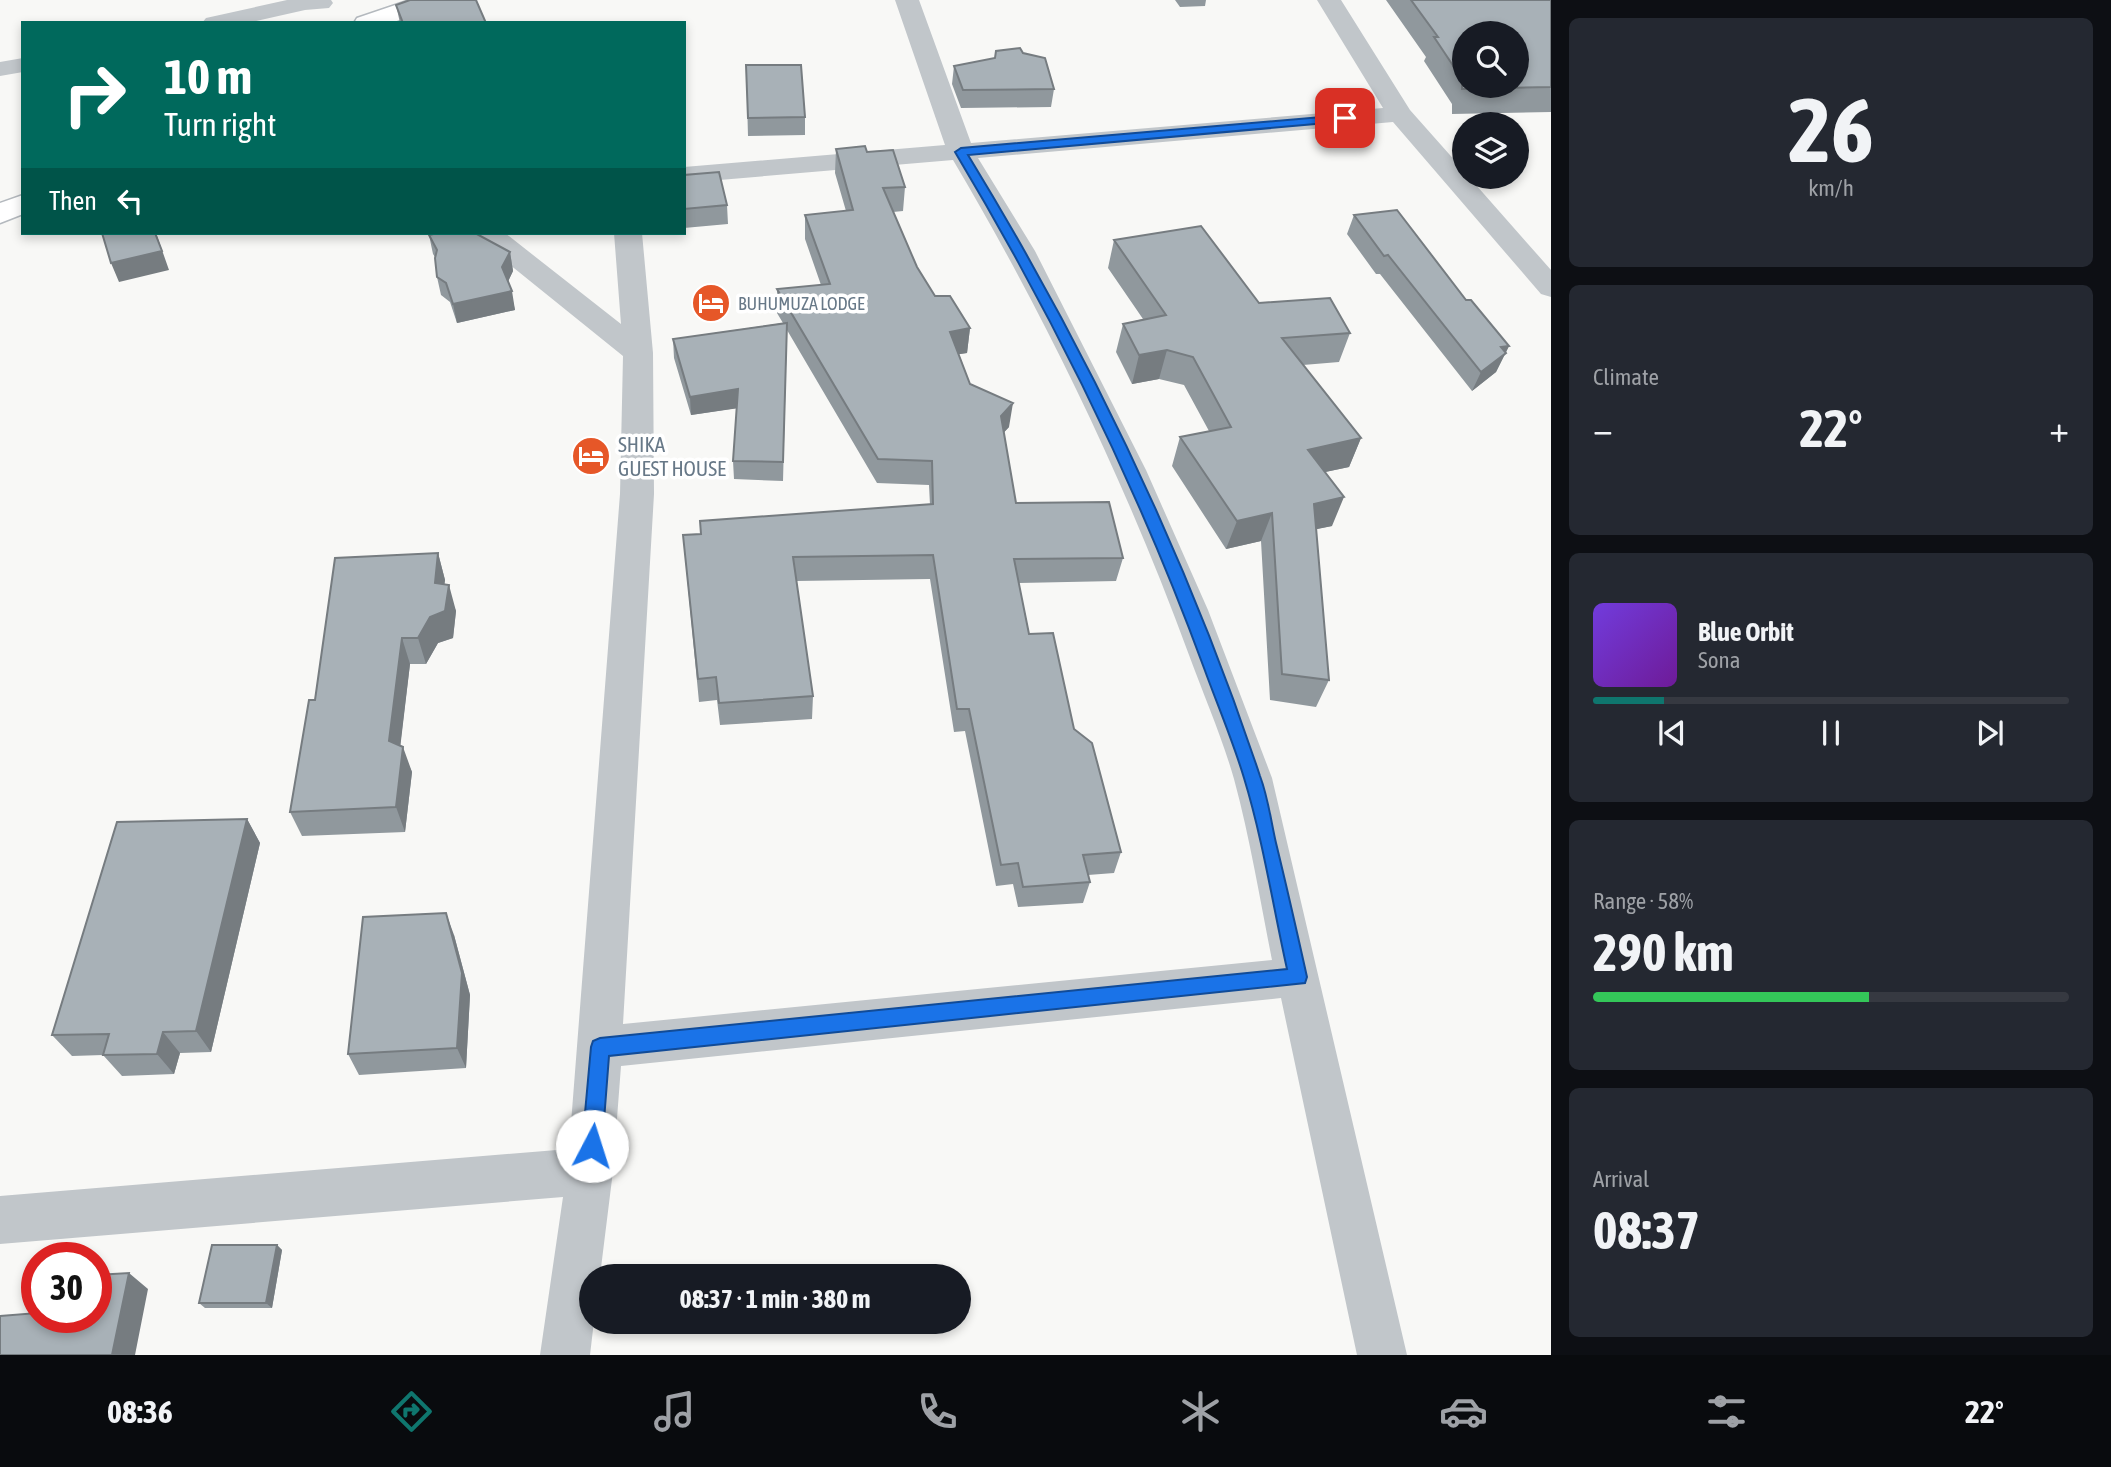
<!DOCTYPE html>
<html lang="en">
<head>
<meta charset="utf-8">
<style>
  body { margin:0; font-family:"Asap Condensed",sans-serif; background:#242831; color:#f1f3f6; height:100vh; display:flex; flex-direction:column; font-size:26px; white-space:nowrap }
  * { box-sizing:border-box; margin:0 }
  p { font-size:23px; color:#9ea1a6 }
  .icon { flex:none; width:38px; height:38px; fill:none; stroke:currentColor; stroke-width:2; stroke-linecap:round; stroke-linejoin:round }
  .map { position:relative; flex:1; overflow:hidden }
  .side { display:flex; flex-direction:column; gap:18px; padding:18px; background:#0d0f14; width:560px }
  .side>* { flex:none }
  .hud { position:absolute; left:21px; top:21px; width:665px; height:214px; border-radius:0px; box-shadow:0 4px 10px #0003; background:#00695c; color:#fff; overflow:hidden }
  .controls { position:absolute; left:1452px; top:21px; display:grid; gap:14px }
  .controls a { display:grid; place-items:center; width:77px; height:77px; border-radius:50%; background:#171b24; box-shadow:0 4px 10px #0003; font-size:35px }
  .speed { position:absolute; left:21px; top:1242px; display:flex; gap:14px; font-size:35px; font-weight:700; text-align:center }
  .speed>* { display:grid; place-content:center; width:91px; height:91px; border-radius:50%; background:#171b24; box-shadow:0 4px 10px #0003; line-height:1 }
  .speed .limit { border:10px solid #d22; background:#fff; color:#111 }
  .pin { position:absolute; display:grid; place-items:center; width:60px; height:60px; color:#fff; margin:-30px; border-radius:14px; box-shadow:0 4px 10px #0006 }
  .me { position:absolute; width:77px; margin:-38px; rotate:5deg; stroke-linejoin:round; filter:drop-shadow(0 0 5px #0008) }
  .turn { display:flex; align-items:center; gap:24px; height:147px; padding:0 28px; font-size:32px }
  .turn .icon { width:91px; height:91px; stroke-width:2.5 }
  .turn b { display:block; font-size:49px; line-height:60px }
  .then { display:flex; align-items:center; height:66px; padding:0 28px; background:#0003; gap:14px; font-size:26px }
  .big { font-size:52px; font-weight:700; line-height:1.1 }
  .side .tile { flex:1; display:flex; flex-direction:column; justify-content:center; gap:10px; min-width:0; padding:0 24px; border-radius:10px; background:#242831 }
  .side .dial { align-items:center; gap:0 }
  .dial b { font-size:91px; line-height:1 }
  .song { display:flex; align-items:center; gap:21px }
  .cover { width:84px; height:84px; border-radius:10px; background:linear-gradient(135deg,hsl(260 70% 55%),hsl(280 70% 35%)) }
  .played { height:7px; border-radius:4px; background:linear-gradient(90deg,#0f766e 15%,#363941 15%) }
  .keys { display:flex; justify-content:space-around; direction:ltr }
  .heat { display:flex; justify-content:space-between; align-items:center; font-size:38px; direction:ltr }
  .charge { height:10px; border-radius:5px; background:linear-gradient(90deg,#34c759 58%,#363941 0) }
  .trip { position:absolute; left:579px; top:1264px; width:392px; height:70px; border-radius:35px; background:#171b24; box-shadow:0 4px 10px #0003; font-weight:700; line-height:70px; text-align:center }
  .tab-bar { display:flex; height:112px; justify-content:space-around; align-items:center; background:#090b0e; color:#9ea1a6 }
  .tab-bar .icon { width:49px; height:49px }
  .tab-bar .on { color:#0f766e }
  .tab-bar b { font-size:32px; color:#f1f3f6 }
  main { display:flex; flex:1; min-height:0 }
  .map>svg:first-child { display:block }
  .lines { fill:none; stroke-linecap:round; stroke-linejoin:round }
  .secondary-casing { stroke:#b4b9be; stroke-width:3 }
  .street { fill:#c1c6ca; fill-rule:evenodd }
  .secondary { fill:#fff; fill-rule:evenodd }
  .wall { fill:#90989d }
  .shaded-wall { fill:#767c80 }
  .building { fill:#a8b1b7; stroke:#767c80; stroke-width:2; fill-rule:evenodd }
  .route { fill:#1a73e8; stroke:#114b97; stroke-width:2 }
  .labels { text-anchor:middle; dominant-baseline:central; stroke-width:7; stroke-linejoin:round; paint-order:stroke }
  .far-poi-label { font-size:18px; fill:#677887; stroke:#fff; text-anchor:start }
  .poi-label { font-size:21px; fill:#677887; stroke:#fff; text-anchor:start }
</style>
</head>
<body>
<main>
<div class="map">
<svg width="1551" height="1355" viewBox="0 0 1551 1355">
  <rect width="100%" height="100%" fill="#f8f8f6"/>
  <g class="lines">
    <defs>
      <path id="secondary" d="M410,0h36l-3,5 -52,18h-37l3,-5z
        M23,195v19l-23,9v-20z"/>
    </defs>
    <use href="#secondary" class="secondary-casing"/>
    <path class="street" d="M287,0h44l2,3 -4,5 -24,2 -58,13h-45l4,-5z
      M895,0h24l52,143 412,-35 -66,-108h24l69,110 55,62v5h4l82,93v27l-10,-3 -148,-172 -415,36 57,93 111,219 62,140 64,168 135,577h-50l-76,-357 -660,68 -8,105 -13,105h-8v45h2l-4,34h-50l23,-158 -563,47v-48l569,-47 51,-655 3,-138 -145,-117 -4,-6h31l116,91 -7,-91h28l11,120 1,141 -31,530 649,-64c-12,-60 -22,-122 -38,-181 -12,-42 -30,-83 -45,-124 -63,-172 -143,-338 -236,-495l-269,23v-16l261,-22z
      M23,58v14l-23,4v-14z"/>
    <use href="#secondary" class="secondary"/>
  </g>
  <path class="wall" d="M1175,0h31l-1,6 -25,1z
    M1386,0h165v112l-99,2v-10l-28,-43 2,-4z
    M396,5l90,18h-86z
    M1023,53l31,36 -3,18 -90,1 -9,-24 2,-18z
    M746,65l59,52v18l-57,1z
    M836,149l31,3 38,35 -2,24 -10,1 24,55 18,29 35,32 -3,25 -8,1 11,30 39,43 -5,5 12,71 107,55 -7,23 -97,2 10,51 45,95 47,123 -7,21 -26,2 2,7 -7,21 -65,4 -5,-23 -17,2 -31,-155 -11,1 -24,-153 -134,2 17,115 -1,23 -92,6 -3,-25 -18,2 -16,-167 17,-1v-13l230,-16 -1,-20 -52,-2 -90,-153 -4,151 -49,-2 -1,-18 4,-53 -46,7 -17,-57 -1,-19 110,-16 -6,-10v-24l44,-4 -16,-46v-24l41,-4 -11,-38z
    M684,175l43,30 1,19 -44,4z
    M1354,215l112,85 43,46 -13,26 -24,19 -92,-117h-4l-29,-40z
    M429,235l81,17 3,19 -5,10 7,29 -58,13 -7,-21 -9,-7 -4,-18 -2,-20 -2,-3z
    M1114,240l145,63 91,30 -11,29 -36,3 58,73 -12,29 -24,5 7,54 -16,3 13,151 -13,27 -46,-7 -9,-159 -35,8 -54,-83 8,-29 29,-6 -25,-46 -25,-6 -27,5 -16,-32 7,-28 20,-5 -35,-51z
    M438,553l7,27 -1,4 12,27 -3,27 -15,5 -12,21h-16l-10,82 12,26 -7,60 -103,4 -12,-24 25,-112z
    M247,819l13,24 -49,209 -31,1 -6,21 -52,2 -19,-21 -31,1 -20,-21z
    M454,935l16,60 -4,73 -107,7 -11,-21z
    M277,1245l5,5 -10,58h-67l-6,-5z"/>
  <path class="shaded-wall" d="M155,233h1l13,37 -50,12 -8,-19z
    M510,252l3,19 -7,15 -4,-19z
    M512,291l3,19 -58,13 -4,-19z
    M970,328l-3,25 -20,3 3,-24z
    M1509,346l-13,26 -24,19 9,-19 20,-25z
    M1167,350l-8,29 -27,5 7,-29z
    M738,389l1,19 -48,7 -1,-18z
    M1013,403l-4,24 -12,13 4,-24z
    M1361,438l-12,29 -52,11 11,-28z
    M1344,497l-12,29 -29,6 11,-28z
    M1272,513l-11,28 -35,8 11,-28z
    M438,553l7,27 -3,29 -7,-26z
    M449,585l7,26 -3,27 -15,5 -12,21 -8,-26z
    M402,638l8,26 -12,102 -9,-25z
    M403,747l9,25 -7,60 -9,-25z
    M247,819l13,24 -49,209 -15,-21z
    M446,913l8,22 16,60 -4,73 -9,-20z
    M163,1032l17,21 -6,21 -17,-20z
    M277,1245l5,5 -10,58 -6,-5z
    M129,1273l19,16 -13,66h-23z"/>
  <path class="building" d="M410,0h66l10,23h-83l-7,-18z
    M1411,0h140v87l-89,2v-10l-28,-42h4zM1465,33h52v53h-52z
    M1020,48l3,5 22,5 9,31 -91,1 -9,-24 41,-8 1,-7z
    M746,65h55l4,52 -57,1z
    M865,146l2,6 26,-2 12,37 -22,1 34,79 18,29h15l20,32 -20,4 20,52 43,19 -12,13 15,87 93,-1 14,56 -109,1 15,75 24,-1 21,96 18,14 29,109 -38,3 7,27 -67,5 -5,-24 -17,2 -32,-156h-12l-24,-154 -140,2 20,139 -94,7 -3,-26 -18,2 -15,-144 18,-1 -1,-13 233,-17 -1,-43 -54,-2 -101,-170 53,-5 -25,-69 48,-5 -17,-61z
    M719,172l8,33 -43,4v-34z
    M1397,210l69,90h5l38,46 -8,1 5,6 -25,19 -93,-117 -4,1 -30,-41z
    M1201,226l58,77 71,-5 20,35 -68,5 79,100 -53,12 36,47 -30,7 15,176 -47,-6 -10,-161 -35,8 -57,-84 51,-10 -38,-70 -26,-7 -28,5 -16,-31 43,-9 -52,-75z
    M102,233h53l7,18 -51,12z
    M438,233h37l35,19 -8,15 10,24 -59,13 -7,-21 -9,-6 -2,-19 2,-8 -8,-15z
    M787,323l-4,139 -50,-1 5,-72 -48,8 -17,-58z
    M438,553l-3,30 14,2 -4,26 -15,6 -12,21h-16l-13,103 14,6 -7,60 -106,5 19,-112h6l20,-142z
    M247,819l-51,212 -33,1 -6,22 -54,1 6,-21 -57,1 65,-213z
    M446,913l16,60 -5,75 -109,6 15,-137z
    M212,1245h65l-11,58h-67z
    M129,1273l-17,82h-112v-39l37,-3v5h59v-43z"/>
  <path class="route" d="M1345,115l6,3 -2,3 -381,34c119,195 220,404 292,621 8,21 11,45 16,67 11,45 21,89 31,134l-2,6 -696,73 -7,90 -3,7 -7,3 -7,-3 -3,-7 9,-99 2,-6 7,-3 687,-69c-14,-63 -24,-129 -43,-191 -11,-37 -27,-74 -40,-110 -66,-180 -151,-352 -249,-516l6,-4z"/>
  <defs>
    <symbol id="hotel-disc" viewBox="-11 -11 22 22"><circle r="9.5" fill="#e65728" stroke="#fff"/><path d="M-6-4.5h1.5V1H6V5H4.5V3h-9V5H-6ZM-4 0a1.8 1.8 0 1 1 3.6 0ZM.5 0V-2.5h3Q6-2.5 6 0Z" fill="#fff"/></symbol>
  </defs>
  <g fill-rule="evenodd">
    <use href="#hotel-disc" x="689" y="281" width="44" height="44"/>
    <use href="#hotel-disc" x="569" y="434" width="44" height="44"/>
  </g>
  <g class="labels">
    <g class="far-poi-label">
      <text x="738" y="303">BUHUMUZA LODGE</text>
    </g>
    <g class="poi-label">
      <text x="618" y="444">SHIKA<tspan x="618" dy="24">GUEST HOUSE</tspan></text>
    </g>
  </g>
</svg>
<div class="controls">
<a><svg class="icon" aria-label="search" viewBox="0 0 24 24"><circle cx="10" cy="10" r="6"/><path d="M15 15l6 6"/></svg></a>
<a><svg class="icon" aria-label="layers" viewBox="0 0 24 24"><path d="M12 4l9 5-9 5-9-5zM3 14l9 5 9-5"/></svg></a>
</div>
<div class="speed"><div class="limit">30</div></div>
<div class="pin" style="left:1345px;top:118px;background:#d93025"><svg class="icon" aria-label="arrive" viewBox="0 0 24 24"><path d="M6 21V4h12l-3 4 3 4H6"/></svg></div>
<svg class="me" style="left:592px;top:1146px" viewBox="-20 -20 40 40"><circle r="19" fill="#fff"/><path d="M0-13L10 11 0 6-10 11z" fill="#1a73e8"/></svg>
<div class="trip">08:37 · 1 min · 380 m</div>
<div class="hud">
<div class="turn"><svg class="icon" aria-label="right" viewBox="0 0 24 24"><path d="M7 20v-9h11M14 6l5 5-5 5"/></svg><div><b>10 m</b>Turn right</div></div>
<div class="then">Then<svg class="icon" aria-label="left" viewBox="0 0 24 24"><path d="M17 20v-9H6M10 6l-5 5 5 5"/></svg></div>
</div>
</div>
<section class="side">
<div class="tile dial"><b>26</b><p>km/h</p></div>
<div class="tile"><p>Climate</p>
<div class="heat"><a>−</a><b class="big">22°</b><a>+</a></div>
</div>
<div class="tile">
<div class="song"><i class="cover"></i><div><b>Blue Orbit</b><p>Sona</p></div></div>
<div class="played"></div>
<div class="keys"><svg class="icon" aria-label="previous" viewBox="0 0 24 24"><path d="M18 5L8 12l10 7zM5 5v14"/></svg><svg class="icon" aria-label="pause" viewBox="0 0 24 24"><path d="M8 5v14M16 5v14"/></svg><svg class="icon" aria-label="next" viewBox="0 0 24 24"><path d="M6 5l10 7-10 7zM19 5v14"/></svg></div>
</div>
<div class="tile"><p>Range · 58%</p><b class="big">290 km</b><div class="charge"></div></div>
<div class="tile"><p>Arrival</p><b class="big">08:37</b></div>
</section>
</main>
<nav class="tab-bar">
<b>08:36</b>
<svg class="icon on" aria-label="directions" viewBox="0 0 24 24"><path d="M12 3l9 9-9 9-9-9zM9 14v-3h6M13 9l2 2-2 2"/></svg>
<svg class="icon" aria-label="music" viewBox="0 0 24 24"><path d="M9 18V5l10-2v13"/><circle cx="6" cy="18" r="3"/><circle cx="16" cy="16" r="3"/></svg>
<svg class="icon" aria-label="phone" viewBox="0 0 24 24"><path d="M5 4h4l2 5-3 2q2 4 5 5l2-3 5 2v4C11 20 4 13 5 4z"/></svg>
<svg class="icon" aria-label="climate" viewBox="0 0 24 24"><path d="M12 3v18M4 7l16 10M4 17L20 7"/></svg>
<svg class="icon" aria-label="car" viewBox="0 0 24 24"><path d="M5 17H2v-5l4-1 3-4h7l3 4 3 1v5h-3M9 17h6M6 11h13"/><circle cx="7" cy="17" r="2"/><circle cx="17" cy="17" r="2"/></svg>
<svg class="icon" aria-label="filters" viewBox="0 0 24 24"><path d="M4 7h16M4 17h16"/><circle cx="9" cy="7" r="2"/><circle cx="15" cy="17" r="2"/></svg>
<b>22°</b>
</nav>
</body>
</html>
